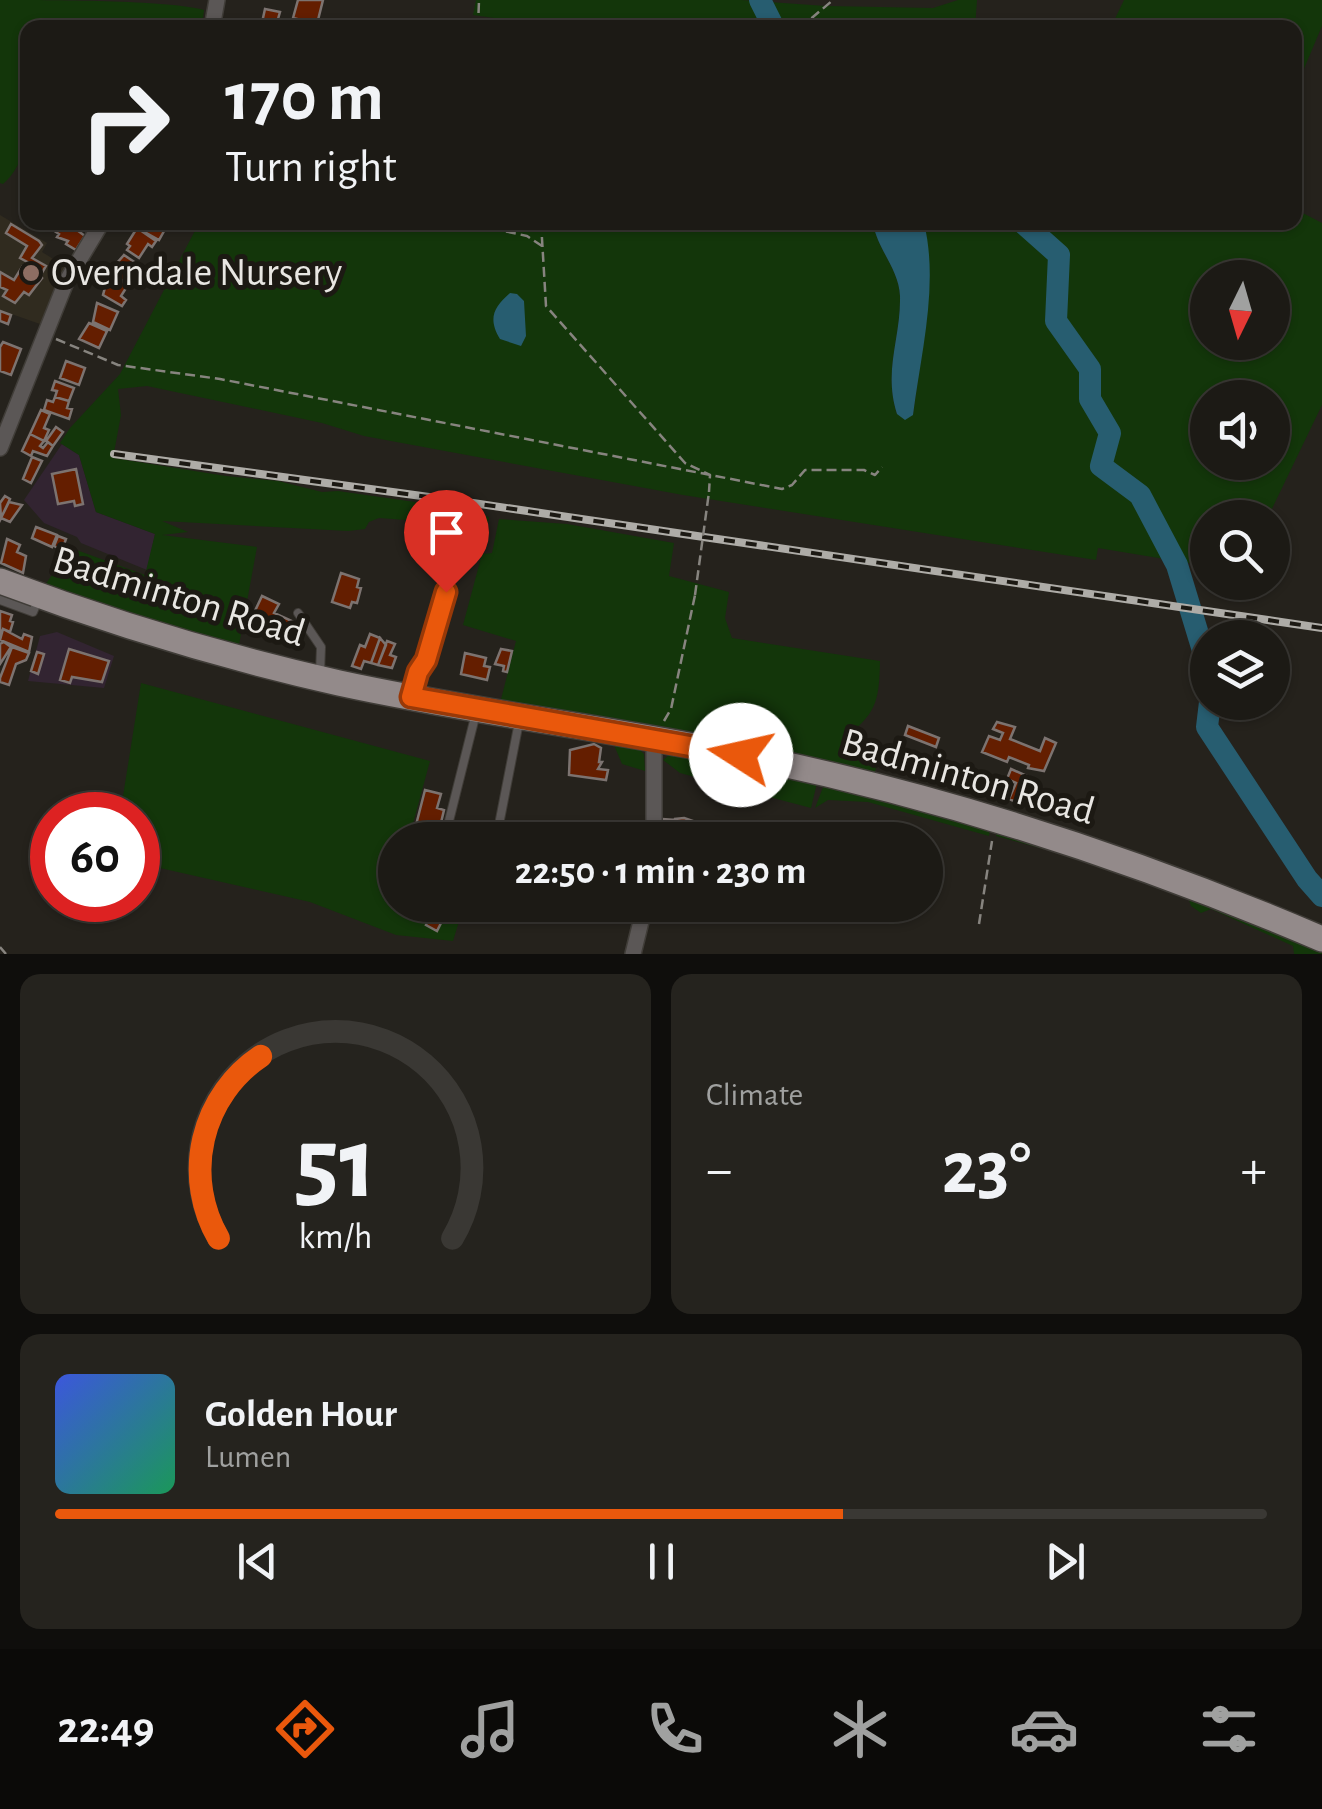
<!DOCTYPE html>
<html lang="en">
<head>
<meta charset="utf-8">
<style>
  body { margin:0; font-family:"Alegreya Sans",sans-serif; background:#25231e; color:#f1f3f6; height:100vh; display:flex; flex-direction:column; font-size:38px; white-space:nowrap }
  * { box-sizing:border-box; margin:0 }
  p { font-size:32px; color:#a0a1a0 }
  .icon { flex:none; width:55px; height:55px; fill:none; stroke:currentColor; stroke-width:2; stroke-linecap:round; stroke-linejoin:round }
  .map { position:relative; height:954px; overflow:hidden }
  .sheet { display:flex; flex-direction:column; gap:20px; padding:20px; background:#0f0e0c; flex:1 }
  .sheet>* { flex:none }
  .guide { position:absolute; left:20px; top:20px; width:1282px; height:210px; border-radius:20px; box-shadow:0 2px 8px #0004,0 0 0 2px #3a3834; background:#1c1a15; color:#f1f3f6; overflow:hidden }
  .needle { width:65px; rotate:185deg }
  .tools { position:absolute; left:1190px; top:260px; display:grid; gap:20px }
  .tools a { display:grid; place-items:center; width:100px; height:100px; border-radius:50%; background:#1c1a15; box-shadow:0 2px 8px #0004,0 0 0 2px #3a3834; font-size:50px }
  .speed { position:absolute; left:30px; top:792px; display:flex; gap:20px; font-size:50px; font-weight:700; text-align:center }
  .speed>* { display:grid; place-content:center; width:130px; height:130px; border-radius:50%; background:#1c1a15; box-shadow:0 2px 8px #0004,0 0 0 2px #3a3834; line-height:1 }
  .speed .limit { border:15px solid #d22; background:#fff; color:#111 }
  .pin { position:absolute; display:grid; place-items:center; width:85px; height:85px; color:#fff; margin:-102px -42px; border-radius:50% 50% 50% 0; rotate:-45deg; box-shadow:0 0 10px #0007 }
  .pin .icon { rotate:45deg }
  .me { position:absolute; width:110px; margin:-55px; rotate:280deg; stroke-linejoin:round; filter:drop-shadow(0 0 8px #0008) }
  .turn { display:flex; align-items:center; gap:35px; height:210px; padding:0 40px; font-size:45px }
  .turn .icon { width:130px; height:130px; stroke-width:2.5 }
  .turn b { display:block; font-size:70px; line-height:85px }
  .big { font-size:75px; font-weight:700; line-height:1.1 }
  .sheet .tile { flex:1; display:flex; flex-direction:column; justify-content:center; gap:15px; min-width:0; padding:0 35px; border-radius:20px; background:#25231e }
  .sheet .dial { align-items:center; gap:0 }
  .dial svg { height:260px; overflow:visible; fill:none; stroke:#3a3834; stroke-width:7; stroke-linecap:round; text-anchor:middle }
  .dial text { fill:#f1f3f6; stroke:none }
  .song { display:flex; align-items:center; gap:30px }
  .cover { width:120px; height:120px; border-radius:15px; background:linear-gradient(135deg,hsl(230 70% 55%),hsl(150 70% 35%)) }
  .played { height:10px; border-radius:5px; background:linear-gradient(90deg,#ea580c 65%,#3a3834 65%) }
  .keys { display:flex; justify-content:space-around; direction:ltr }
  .heat { display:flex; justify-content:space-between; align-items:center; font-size:55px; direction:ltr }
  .sheet .tiles { flex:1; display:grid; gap:20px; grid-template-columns:1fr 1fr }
  .tile:last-child { grid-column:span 2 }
  .trip { position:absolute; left:378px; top:822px; width:565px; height:100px; border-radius:50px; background:#1c1a15; box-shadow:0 2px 8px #0004,0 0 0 2px #3a3834; font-weight:700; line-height:100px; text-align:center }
  .dock { display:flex; height:160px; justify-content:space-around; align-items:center; background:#0b0a08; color:#a0a1a0 }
  .dock .icon { width:70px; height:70px }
  .dock .active { color:#ea580c }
  .dock b { font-size:45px; color:#f1f3f6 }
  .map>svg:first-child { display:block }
  .built { fill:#302b1f }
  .industrial { fill:#322431 }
  .green { fill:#13360a; fill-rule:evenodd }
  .water { fill:#275d70 }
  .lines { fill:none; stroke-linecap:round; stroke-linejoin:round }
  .river { stroke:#275d70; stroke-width:22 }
  .building { fill:#641e00; stroke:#7c7370; stroke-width:2.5 }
  .lane-casing { stroke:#403d38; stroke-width:10 }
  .street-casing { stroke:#403d38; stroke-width:18 }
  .primary-casing { stroke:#403d38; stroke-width:28 }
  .path { stroke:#87847f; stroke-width:2.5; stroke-dasharray:10 5; stroke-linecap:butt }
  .lane { stroke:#5b5756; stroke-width:8 }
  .street { stroke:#5b5756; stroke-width:15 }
  .primary { stroke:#938a8a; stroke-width:25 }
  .rail-casing { stroke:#aeaca7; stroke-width:8 }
  .rail { stroke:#1c1913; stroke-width:4; stroke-dasharray:11; stroke-linecap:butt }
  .path-bridge { stroke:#87847f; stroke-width:2.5; stroke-dasharray:10 5; stroke-linecap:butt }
  .route-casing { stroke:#983908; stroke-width:25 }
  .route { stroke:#ea580c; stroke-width:18 }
  .education-dot { fill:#8d6e63; stroke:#1c1913; stroke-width:4 }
  .labels { text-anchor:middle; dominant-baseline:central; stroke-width:10; stroke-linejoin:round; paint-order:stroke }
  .poi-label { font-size:40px; fill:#e8e6e2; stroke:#1c1913; text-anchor:start }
  .street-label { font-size:40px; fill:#e8e6e2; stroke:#1c1913 }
</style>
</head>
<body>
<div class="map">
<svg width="1322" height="954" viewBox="0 0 1322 954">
  <rect width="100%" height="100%" fill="#25221c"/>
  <path class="built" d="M0,215l47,28 -5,9 24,15 -26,57 -40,-14z"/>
  <path class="industrial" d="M62,444l17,11 17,57 59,22 -8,36 -66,-27 -4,-6 -33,-14 -20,-23z
    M57,632l57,24 -10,32 -76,-7 12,-45z"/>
  <path class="green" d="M0,0c46,0 169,0 204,10l-2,17 -174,1c0,46 13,124 -25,156l-3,-1z
    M476,0h265l85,6 107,2 25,-8h19l-2,28h-412l-90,-13z
    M1124,0h198v26l-27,64v-62l-184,-1z
    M1295,209l27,14v182l-54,112 -60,1 -1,48 -109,-18 -2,12 -413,-65 -319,-59 -42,-13 -175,-37 -29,3 3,26 -8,43 113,18 52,5 44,11 16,-1 77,11 74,15 -1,6 -7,4 -47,-11 -15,5 -40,-3 -10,4 -4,7 -17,2 -186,-10 26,11 -26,3 95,12 -18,98 -121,-29 -73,-31 26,-37 74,27 10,-41 -59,-22 -17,-57 -19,-12 10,-15 50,-54 79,-151 186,-1 46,5 2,-5 440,1c4,26 26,46 27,73 1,43 -17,74 -3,118h16l14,-97 -3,-94 371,-1zM1208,278h64v64h-64zM1208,398h64v64h-64z
    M499,519l68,5 107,19 -5,33 60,16 -4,26 7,20 148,23c-1,43 -4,52 -37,79l40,9 -10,28 -373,-74 16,-62 -53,-16 19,-71 10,-1z
    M141,683l289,78 -19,70 32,9h-48v65h69l-11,36 -57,-6 -86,-33 -172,-39v-48h-18z
    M614,745l26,5 4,4 1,17 -23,-7z
    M675,750l142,33 -6,25 -131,-35 -17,-13z
    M825,782l166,43 -2,11 -121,-34 -40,-2 -13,8z
    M999,827l323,120v7h-28l-1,-8 -82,-37 -10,4 -10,-7 -2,-6 -11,-5 -113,-40 -69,-19z"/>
  <path class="water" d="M873,223h51c15,61 -3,130 -11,192l-8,5 -8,-6c-14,-44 4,-75 3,-118 -1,-27 -23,-47 -27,-73z
    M510,293l7,1 7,7 2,35 -5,10 -21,-7c-12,-20 -7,-31 10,-46z"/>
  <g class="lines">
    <path class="river" d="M760,0l14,28
      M1022,222l37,33 -3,66 34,48v30l20,34 -9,33 39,29 37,70 31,102
      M1210,702l-3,25 100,152 15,17"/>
  </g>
  <path class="building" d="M298,0h25l-6,24 -24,-6z
    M265,9l15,3 -2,7 6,1 -2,8 -21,-1z
    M41,222h25l19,14 -9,14 -10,-6 2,-3 -11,-4 2,-3z
    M145,222h19l4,2 -9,16 -18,-10z
    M11,224l28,17 3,4 -10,13 14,8 -6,10 2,2 -13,17 -5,-3 -9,11 -12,-7 4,-6 -7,-3v-15l14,8 8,-13 5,3 4,-6 -11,-6 7,-12 -21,-13z
    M137,228l19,13 -4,6 -4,-3 -9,14 -12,-8 3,-4 -3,-2z
    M124,255l22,15 -5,5 -6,-3 -8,11 -13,-8 5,-9 -3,-2z
    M113,277l15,8 -7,11 5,4 -4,6 -19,-11 3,-11z
    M97,303l21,9 -8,18 -17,-8z
    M0,311l11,4 -3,9 -8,-3z
    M89,323l18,8 -8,17 -20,-9z
    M3,342l18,7 -10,26 -11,-4v-24z
    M66,361l19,7 -6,17 -19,-7z
    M55,381l19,7 -5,13 -14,-4 2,-6 -5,-1z
    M55,397l14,4 -2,7 5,1 -3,10 -25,-9 3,-10 6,2z
    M41,410l9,4 -6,14 5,2 -5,11 -14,-7z
    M56,427l7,5 -10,14 -7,-5z
    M30,434l14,7 -4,5 3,2 5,-6 5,4 -6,10 -14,-5 -2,5 -9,-5z
    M32,457l10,4 -11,22 -8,-4z
    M76,469l7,35 -8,2 -1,-5 -16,3 -6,-30z
    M5,496l5,3 -9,19 -1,-15z
    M9,502l13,3 -12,17 -9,-4z
    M36,527l21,8 -5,12 -20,-9z
    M58,536l8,3 -4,11 -8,-4z
    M7,539l13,6 -3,7 9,4 -3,17 -22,-10z
    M341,573l18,6 -2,8 4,1 -4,15 -5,-1 -2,6 -18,-6z
    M262,596l17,8 -5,9 18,8 -4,8 -34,-16z
    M0,611l12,4 -2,6 3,1 -3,10 -7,-3 -3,7z
    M3,629l19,10 2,-5 8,3 -3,15 -29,-12z
    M370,634l10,4 -9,25 -7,-2 -3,8 -9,-3 8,-21 5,2z
    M380,638l6,7 -8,20 -7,-2z
    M387,641l8,3 -5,11 6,2 -4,11 -14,-3z
    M4,642l7,5 -11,17v-20z
    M12,647l17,6 -3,7 -10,4 -7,21 -9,-3v-4z
    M69,649l40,12 -7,21 -30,-5 -2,6 -10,-3z
    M501,649l11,2 -5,21 -4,-1 1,-5 -9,-2z
    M37,652l7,2 -6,20 -7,-3z
    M465,653l21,5 -2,8 6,1 -3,13 -26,-6z
    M997,722l18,5 -5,12 30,12 5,-13 11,5 -12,28 -16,-3 1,-3 -20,-8 -2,5 -25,-10 7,-16 11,4 3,-7 -10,-4z
    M908,726l31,12 -3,9 -31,-12z
    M594,744l7,4 -2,14h3l-4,7 10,1 -2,10 -37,-5 1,-25z
    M1011,769l18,8 -4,9 4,1 -7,18 -13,-6 7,-16 -9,-4z
    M425,790l16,4 -4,14 7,2 -5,21 -23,-6z
    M684,818l21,7 -1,8 -5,-1 -5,8 -22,-3 3,-18z
    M662,819l13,1 -3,17 5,3h-15z
    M460,822l19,6 -3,12 -21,-3z
    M428,905h22l-13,26 -11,-6 4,-7 -5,-6z"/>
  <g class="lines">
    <defs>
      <path id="lane" d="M0,600l33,12 5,-12
        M298,613l23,34 -1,26
        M412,693l6,-20 9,-13 19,-68
        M449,821l27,-108
        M496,840l23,-118"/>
      <path id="street" d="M212,28l5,-28
        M0,448l66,-166 36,-60
        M654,840v-101
        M633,954l12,-49"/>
      <path id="primary" d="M0,581c111,42 224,76 339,102 133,29 268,45 401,72 200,40 395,104 582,184"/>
    </defs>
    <use href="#lane" class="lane-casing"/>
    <use href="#street" class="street-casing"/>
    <use href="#primary" class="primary-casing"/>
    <path class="path" d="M478,28l1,-28
      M800,28l33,-28
      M462,222l65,14 15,10
      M541,222l5,84 139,157 25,12 -1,17
      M56,339l62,26 102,14 562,110 10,-4 13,-15h59l11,5 7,-8
      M664,721l7,-12 24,-114
      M979,924l13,-83
      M0,947l6,7"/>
    <use href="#lane" class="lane"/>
    <use href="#street" class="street"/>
    <use href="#primary" class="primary"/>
    <defs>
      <path id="rail" d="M114,454l359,49 849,125"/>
    </defs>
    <use href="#rail" class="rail-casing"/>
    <use href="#rail" class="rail"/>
    <path class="path-bridge" d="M695,595l14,-103"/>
  </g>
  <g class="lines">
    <defs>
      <path id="route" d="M446,592l-20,68 -8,12 -7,25 330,58"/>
    </defs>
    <use href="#route" class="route-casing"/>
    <use href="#route" class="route"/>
  </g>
  <circle class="education-dot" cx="31" cy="273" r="10"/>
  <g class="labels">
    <g class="poi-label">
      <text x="51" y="273">Overndale Nursery</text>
    </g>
    <g class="street-label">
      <text transform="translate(179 597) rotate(17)">Badminton Road</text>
      <text transform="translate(968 777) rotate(16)">Badminton Road</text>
    </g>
  </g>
</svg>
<div class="tools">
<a><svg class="needle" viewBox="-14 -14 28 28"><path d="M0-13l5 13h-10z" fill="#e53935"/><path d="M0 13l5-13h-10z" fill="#a0a1a0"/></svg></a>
<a><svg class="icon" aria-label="sound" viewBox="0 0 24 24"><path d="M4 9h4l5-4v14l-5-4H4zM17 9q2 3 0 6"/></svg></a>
<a><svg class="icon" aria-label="search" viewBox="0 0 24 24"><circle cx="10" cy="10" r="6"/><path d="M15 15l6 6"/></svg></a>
<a><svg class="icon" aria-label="layers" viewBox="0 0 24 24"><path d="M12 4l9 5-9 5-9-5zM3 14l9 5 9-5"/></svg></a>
</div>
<div class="speed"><div class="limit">60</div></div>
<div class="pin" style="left:446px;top:592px;background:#d93025"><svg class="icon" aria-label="arrive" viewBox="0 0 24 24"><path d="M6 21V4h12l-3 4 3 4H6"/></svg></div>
<svg class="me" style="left:741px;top:755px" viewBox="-20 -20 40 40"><circle r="19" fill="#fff"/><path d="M0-13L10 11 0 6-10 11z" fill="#ea580c"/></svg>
<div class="trip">22:50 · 1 min · 230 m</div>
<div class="guide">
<div class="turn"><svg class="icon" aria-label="right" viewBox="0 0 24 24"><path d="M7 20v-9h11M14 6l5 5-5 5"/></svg><div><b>170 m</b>Turn right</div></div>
</div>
</div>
<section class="sheet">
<div class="tiles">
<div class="tile dial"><svg viewBox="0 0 100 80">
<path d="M14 69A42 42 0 1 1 86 69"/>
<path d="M14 69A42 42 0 0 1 27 13" stroke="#ea580c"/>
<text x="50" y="56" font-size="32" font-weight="700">51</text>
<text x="50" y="72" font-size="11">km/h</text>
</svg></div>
<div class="tile"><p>Climate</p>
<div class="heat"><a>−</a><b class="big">23°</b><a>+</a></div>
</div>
<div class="tile">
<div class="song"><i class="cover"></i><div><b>Golden Hour</b><p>Lumen</p></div></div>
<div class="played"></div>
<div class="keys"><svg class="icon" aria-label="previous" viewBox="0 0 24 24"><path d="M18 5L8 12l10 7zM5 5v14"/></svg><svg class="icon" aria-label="pause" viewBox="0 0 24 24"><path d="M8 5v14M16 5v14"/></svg><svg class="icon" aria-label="next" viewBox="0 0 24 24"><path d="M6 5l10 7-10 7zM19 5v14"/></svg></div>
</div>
</div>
</section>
<nav class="dock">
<b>22:49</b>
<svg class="icon active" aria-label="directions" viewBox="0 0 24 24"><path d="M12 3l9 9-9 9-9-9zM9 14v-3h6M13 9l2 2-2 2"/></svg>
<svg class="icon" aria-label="music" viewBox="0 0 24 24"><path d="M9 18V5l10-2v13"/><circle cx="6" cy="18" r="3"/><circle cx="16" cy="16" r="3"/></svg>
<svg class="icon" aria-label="phone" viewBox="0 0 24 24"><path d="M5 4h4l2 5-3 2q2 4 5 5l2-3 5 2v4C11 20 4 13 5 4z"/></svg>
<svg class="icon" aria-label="climate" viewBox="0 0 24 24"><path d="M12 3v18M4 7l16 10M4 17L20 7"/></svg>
<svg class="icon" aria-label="car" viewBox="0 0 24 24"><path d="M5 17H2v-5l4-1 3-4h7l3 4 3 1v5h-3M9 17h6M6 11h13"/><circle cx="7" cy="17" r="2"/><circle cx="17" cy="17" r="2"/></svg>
<svg class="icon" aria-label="filters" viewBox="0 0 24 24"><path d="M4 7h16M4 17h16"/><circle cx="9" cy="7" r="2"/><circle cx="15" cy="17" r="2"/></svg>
</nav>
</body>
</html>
